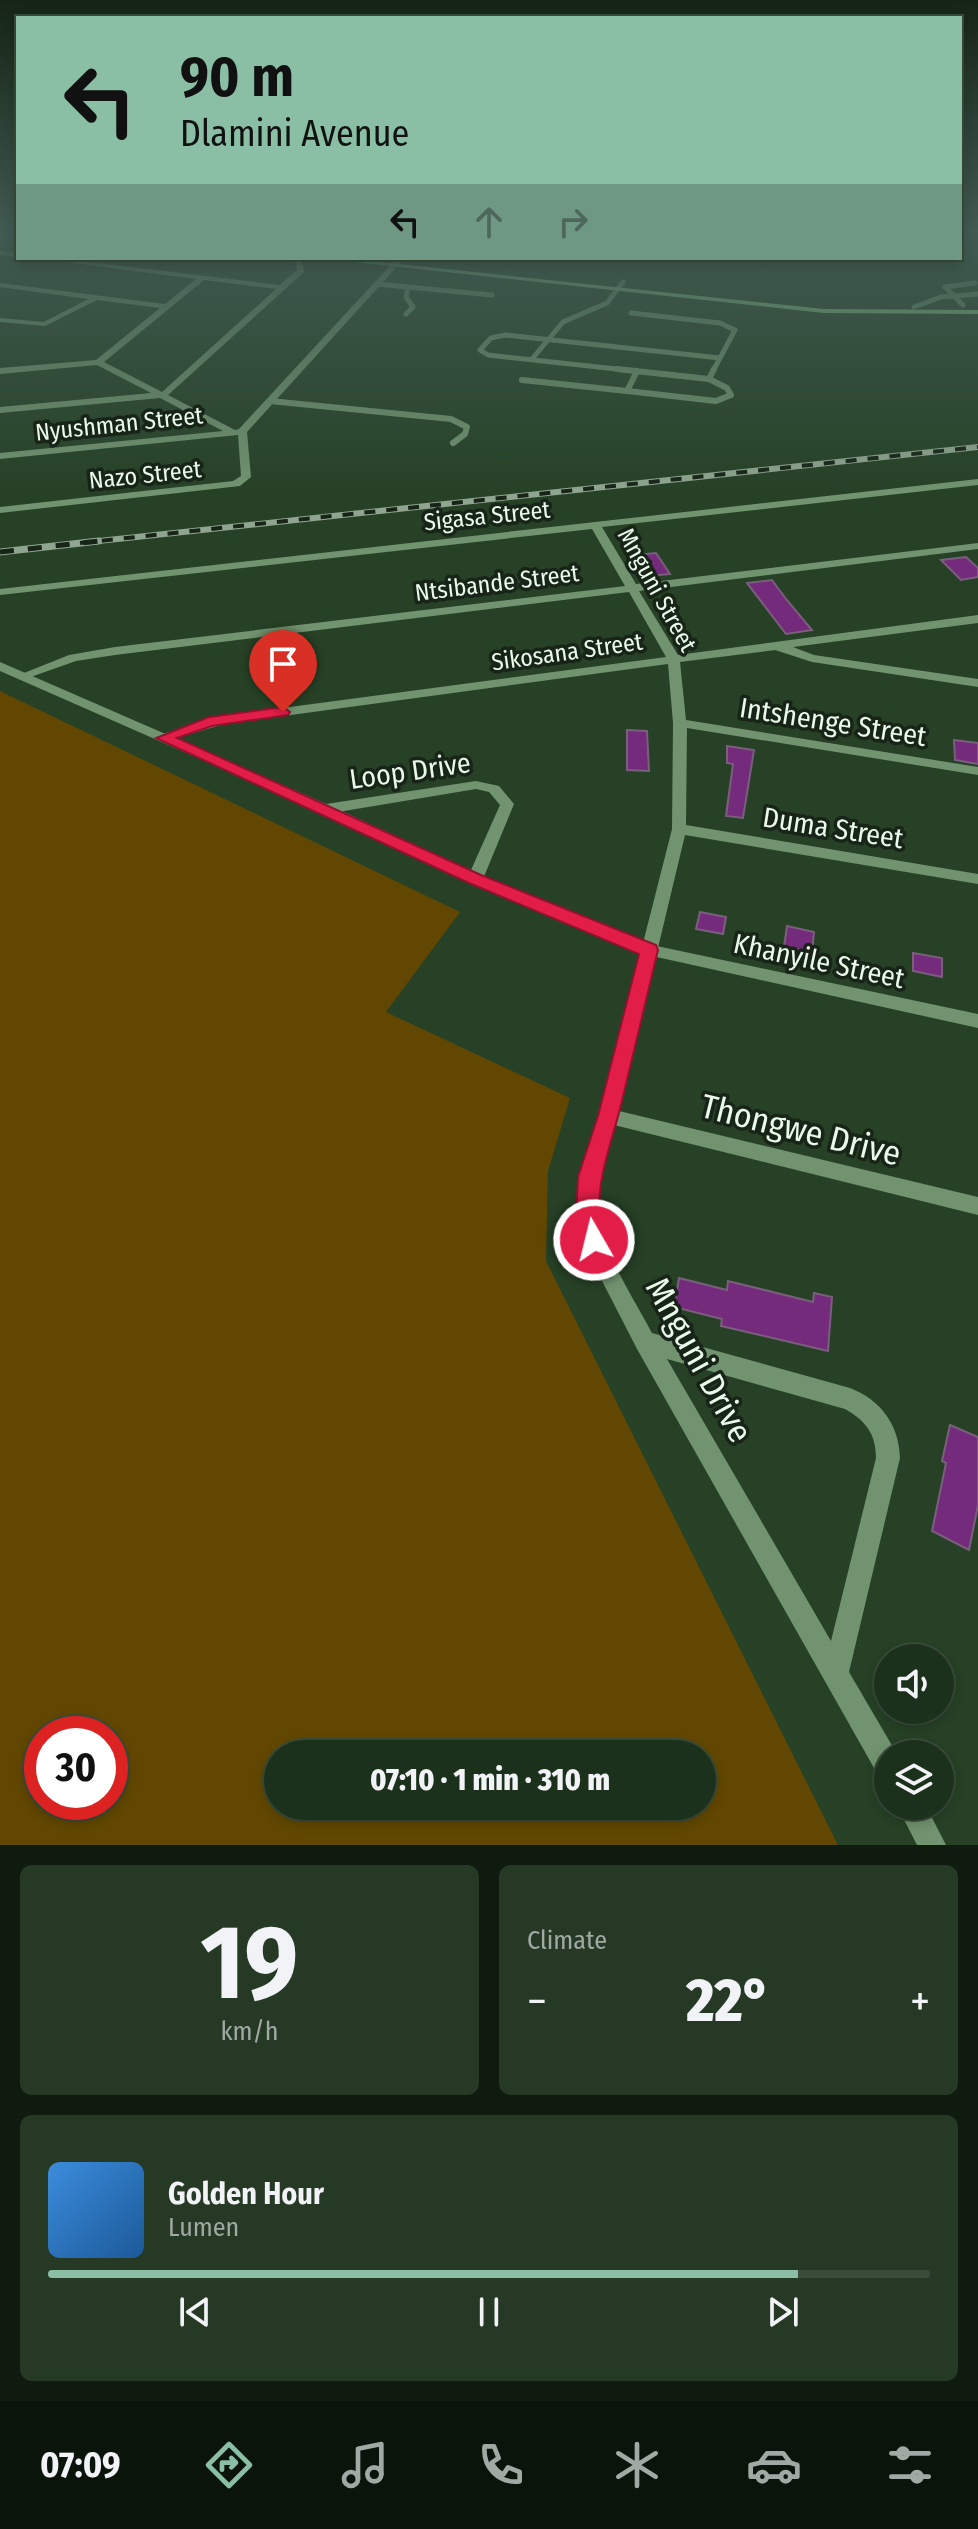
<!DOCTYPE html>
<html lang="en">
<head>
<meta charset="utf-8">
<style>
  body { margin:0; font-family:"Fira Sans Condensed",sans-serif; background:#253925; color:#f1f3f6; height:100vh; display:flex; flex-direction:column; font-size:30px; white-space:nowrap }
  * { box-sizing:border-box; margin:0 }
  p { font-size:26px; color:#a0a9a3 }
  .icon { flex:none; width:44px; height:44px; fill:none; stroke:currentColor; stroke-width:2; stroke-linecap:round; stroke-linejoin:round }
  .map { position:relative; height:1845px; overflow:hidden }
  .details { display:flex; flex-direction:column; gap:20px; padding:20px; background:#0f1b0f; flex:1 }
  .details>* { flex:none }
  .top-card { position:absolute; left:16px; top:16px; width:946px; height:244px; border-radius:0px; box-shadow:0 4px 12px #0003,0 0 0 2px #3a4c3b; background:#8abfa5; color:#111; overflow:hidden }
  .tools { position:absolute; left:874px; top:1644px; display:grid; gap:16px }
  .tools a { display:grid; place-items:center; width:80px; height:80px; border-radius:50%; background:#1c311c; box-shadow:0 4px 12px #0003,0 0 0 2px #3a4c3b; font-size:40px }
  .speed { position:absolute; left:24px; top:1716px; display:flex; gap:16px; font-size:40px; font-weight:700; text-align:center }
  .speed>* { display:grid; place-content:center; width:104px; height:104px; border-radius:50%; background:#1c311c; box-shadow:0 4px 12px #0003,0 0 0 2px #3a4c3b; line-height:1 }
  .speed .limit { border:12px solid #d22; background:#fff; color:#111 }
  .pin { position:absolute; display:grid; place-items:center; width:68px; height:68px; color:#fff; margin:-82px -34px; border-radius:50% 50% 50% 0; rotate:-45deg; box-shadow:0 0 8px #0007 }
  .pin .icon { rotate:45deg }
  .me { position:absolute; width:88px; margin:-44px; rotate:352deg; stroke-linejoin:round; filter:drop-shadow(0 0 6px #0008) }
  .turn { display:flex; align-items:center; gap:28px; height:168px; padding:0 32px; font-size:36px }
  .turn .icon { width:104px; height:104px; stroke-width:2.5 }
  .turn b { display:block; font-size:56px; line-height:68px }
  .lanes { display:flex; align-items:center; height:76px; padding:0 32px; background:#0003; justify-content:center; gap:40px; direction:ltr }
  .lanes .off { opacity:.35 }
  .big { font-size:60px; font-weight:800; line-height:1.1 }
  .details .card { flex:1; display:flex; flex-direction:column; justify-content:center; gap:12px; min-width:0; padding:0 28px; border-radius:12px; background:#253925 }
  .details .dial { align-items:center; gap:0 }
  .dial b { font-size:104px; line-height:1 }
  .song { display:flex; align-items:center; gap:24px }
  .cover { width:96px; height:96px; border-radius:12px; background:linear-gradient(135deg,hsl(210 70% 55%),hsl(210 70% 35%)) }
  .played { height:8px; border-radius:4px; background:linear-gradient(90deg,#8abfa5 85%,#3a4c3b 85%) }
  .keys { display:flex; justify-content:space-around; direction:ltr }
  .heat { display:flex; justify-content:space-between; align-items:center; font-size:44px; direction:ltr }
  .details .tiles { flex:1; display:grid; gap:20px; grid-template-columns:1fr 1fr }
  .card:last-child { grid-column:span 2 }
  .trip { position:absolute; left:264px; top:1740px; width:452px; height:80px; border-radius:40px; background:#1c311c; box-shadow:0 4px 12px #0003,0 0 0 2px #3a4c3b; font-weight:800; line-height:80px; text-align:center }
  .tab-bar { display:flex; height:128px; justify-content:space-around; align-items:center; background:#0b140b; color:#a0a9a3 }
  .tab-bar .icon { width:56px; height:56px }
  .tab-bar .current { color:#8abfa5 }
  .tab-bar b { font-size:36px; color:#f1f3f6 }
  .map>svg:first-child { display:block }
  .green { fill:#614701; fill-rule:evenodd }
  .building { fill:#742b7b; stroke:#7a5f7d; stroke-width:2 }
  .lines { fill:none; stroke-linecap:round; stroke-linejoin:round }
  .service-far1 { stroke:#71936f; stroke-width:5 }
  .service { stroke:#71936f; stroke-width:6 }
  .minor { fill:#71936f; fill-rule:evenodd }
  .tertiary { fill:#71936f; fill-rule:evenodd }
  .secondary { fill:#8ec68c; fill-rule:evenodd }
  .rail-far1-casing { stroke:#8fa58f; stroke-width:6 }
  .rail-casing { stroke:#8fa58f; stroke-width:7 }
  .rail-far1 { stroke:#182418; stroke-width:4; stroke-dasharray:11; stroke-linecap:butt }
  .rail { stroke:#182418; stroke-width:5; stroke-dasharray:14; stroke-linecap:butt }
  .route { fill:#e11d48; stroke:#92132f; stroke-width:2 }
  .labels { text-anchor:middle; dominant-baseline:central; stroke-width:7; stroke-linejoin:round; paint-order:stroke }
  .far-street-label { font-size:24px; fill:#e9fae9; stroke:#182418 }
  .street-label { font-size:28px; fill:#e9fae9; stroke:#182418 }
  .near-street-label { font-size:34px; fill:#e9fae9; stroke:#182418 }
</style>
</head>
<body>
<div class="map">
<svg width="978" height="1845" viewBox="0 0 978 1845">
  <rect width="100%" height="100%" fill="#264126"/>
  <path class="green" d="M0,691l460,221 -74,100 184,86 -22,73 -2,90 292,584h-838zM42,1734h68v68h-68zM278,1754h424v52h-424z"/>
  <path class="building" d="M656,553l14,21 -21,2 -14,-21z
    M966,557l12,11v9l-17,3 -20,-20z
    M772,580l14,19 26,31 -26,4 -39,-51z
    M627,730l20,1 2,40 -22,-1z
    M954,740l24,3v21l-23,-4z
    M727,746l27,4 -11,68 -17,-2 7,-52 -6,-1z
    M700,912l26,5 -3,17 -27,-5z
    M787,926l27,6 -2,20 -28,-5z
    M913,953l29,5v19l-29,-6z
    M679,1278l48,12 1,-9 85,21 1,-9 18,4 -4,54 -107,-25 1,-7 -48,-12z
    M950,1425l28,12v68l-9,45 -37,-19 14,-68 -4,-2z"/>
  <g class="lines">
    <path class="service-far1" d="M376,284l116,11
      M963,305l-18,-18 30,-4
      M914,307l27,-10 37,-3
      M631,313l89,10 15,7 -15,28
      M406,314l7,-7 -7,-10 2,-10
      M532,359l31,-37 44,-19 16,-21
      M635,371l-147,-16 -8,-5 11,-12 14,-3 215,23
      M713,371l7,-13"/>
    <path class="service" d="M617,369l92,10 5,-10
      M522,380l105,11 10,-20
      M627,391l89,10 15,-6 -4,-7 -18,-9
      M270,401l181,18 16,8 -2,7 -12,9"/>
    <path class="minor" d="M0,251l18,2v4l-18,-2z
      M33,258h22l225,27 17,-15 -1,-7 -28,-5 34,1 2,13 -136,123 67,35 4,-1 158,-171 7,1 -157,173 4,45 -11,9 -240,27v-6l233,-26 8,-5 -3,-41 -238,24v-6l223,-22 -63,-33 -160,15v-6l151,-14 -54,-28 -97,9v-6l96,-8 64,-52 -63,-8 -52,26 -45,-4v-4l44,4 44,-23 -88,-12v-4l165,21 31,-25zM204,280l72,9 -114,103 -58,-30z
      M978,479v6l-376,42 34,57 342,-41v6l-339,42 39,64 300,-40v8l-185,24 21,8 164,24v8l-166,-25 -37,-12 -95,12 6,58 292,47v8l-291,-47 -1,97 292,49v10l-293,-49 -66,276 359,86v18l-364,-90c-9,30 -19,59 -17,91 2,28 41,90 55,117l198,55c31,12 49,37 50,70l-51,214 48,82h-9v25l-10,-4 -241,-426 -39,-76 -21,-54 2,-42 20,-61 73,-287 1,-106 -5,-59 -444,60 -60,18 -7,-4 2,-3 63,-19 444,-59 -37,-65 -514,63 -39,6 -51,18 -6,-4 50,-20 46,-8 510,-61 -33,-57 -592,66v-6zM667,1359l178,50c21,12 31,25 31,49l-45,183z
      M476,781l23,5 15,18 -31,75 -8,5 -8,-5 33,-74 -11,-13 -13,-3 -150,25 -7,-5 7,-5z
      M897,1806h29l20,39h-29z"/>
    <path class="tertiary" d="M0,662l331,144 149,69 172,70 326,69v14l-335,-74 -173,-71 -149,-71 -321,-141z"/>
    <path class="secondary" d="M317,258h24l483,51 154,1v4l-154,-1z"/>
    <defs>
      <path id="rail-far1" d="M80,543l898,-96"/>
      <path id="rail" d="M0,552l99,-11"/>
    </defs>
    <use href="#rail-far1" class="rail-far1-casing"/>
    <use href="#rail" class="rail-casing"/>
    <use href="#rail-far1" class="rail-far1"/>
    <use href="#rail" class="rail"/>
  </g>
  <linearGradient id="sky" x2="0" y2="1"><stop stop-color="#152415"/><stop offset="0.47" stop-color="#415a52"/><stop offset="1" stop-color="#415a52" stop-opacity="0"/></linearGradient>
  <rect width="978" height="493" fill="url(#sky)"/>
  <path class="route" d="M283,707l7,5 -2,3 -76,11 -35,12 304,137 175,70 2,5c-12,51 -24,101 -36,151 -11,47 -33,91 -17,139l-3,7 -8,3 -9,-3 -9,-28 2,-42 20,-61 41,-162 -170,-71 -313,-145 53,-21z"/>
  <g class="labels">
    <g class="far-street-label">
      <text transform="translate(119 424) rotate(-6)">Nyushman Street</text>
      <text transform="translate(145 475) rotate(-6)">Nazo Street</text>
      <text transform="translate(487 516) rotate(-6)">Sigasa Street</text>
      <text transform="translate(497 583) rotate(-7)">Ntsibande Street</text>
      <text transform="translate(657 590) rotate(61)">Mnguni Street</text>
      <text transform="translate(567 652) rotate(-8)">Sikosana Street</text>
    </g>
    <g class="street-label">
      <text transform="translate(833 722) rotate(9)">Intshenge Street</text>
      <text transform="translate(410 771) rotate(-8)">Loop Drive</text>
      <text transform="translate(833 828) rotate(9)">Duma Street</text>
      <text transform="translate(819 961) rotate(12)">Khanyile Street</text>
    </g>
    <g class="near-street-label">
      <text transform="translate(801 1130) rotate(14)">Thongwe Drive</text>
      <text transform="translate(699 1360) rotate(61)">Mnguni Drive</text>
    </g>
  </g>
</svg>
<div class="tools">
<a><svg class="icon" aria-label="sound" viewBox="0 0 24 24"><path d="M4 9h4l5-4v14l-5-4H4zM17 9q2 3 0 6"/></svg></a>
<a><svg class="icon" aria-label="layers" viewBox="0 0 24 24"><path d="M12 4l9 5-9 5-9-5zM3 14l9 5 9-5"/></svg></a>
</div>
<div class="speed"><div class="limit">30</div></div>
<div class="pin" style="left:283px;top:712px;background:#d93025"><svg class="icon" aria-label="arrive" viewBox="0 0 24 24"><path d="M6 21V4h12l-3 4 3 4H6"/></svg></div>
<svg class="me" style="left:594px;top:1240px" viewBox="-20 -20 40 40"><circle r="17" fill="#e11d48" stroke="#fff" stroke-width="3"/><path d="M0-11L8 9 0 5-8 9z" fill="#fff"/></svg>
<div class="trip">07:10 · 1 min · 310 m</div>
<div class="top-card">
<div class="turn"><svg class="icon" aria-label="left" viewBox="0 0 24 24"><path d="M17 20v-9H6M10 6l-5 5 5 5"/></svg><div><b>90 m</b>Dlamini Avenue</div></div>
<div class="lanes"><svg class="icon" aria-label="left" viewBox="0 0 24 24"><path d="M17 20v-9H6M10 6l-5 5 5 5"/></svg><svg class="icon off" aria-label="ahead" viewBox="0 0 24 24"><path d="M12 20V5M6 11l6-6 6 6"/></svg><svg class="icon off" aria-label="right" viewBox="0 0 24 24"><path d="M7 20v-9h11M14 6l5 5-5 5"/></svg></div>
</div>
</div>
<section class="details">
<div class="tiles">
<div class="card dial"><b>19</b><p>km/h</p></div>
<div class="card"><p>Climate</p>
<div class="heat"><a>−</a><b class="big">22°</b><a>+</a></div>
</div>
<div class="card">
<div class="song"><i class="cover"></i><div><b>Golden Hour</b><p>Lumen</p></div></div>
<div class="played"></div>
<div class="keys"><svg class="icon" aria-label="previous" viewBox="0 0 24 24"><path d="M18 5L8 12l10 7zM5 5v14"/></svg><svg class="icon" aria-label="pause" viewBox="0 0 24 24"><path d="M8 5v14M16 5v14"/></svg><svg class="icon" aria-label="next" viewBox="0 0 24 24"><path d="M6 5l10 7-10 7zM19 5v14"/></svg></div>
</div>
</div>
</section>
<nav class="tab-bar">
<b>07:09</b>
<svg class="icon current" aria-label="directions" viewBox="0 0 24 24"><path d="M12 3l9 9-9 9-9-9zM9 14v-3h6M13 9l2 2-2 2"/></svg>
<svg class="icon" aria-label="music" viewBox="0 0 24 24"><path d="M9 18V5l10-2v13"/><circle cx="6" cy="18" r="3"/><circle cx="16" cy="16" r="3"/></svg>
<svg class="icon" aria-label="phone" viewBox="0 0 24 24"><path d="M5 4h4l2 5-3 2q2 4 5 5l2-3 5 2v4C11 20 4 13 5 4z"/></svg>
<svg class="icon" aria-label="climate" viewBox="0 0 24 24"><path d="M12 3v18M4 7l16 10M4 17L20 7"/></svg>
<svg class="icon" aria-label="car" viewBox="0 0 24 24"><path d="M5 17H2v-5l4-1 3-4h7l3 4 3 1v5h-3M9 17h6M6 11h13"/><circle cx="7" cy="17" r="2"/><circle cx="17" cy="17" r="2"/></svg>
<svg class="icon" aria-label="filters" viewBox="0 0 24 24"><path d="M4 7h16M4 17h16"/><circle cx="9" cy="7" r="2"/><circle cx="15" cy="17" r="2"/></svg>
</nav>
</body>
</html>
